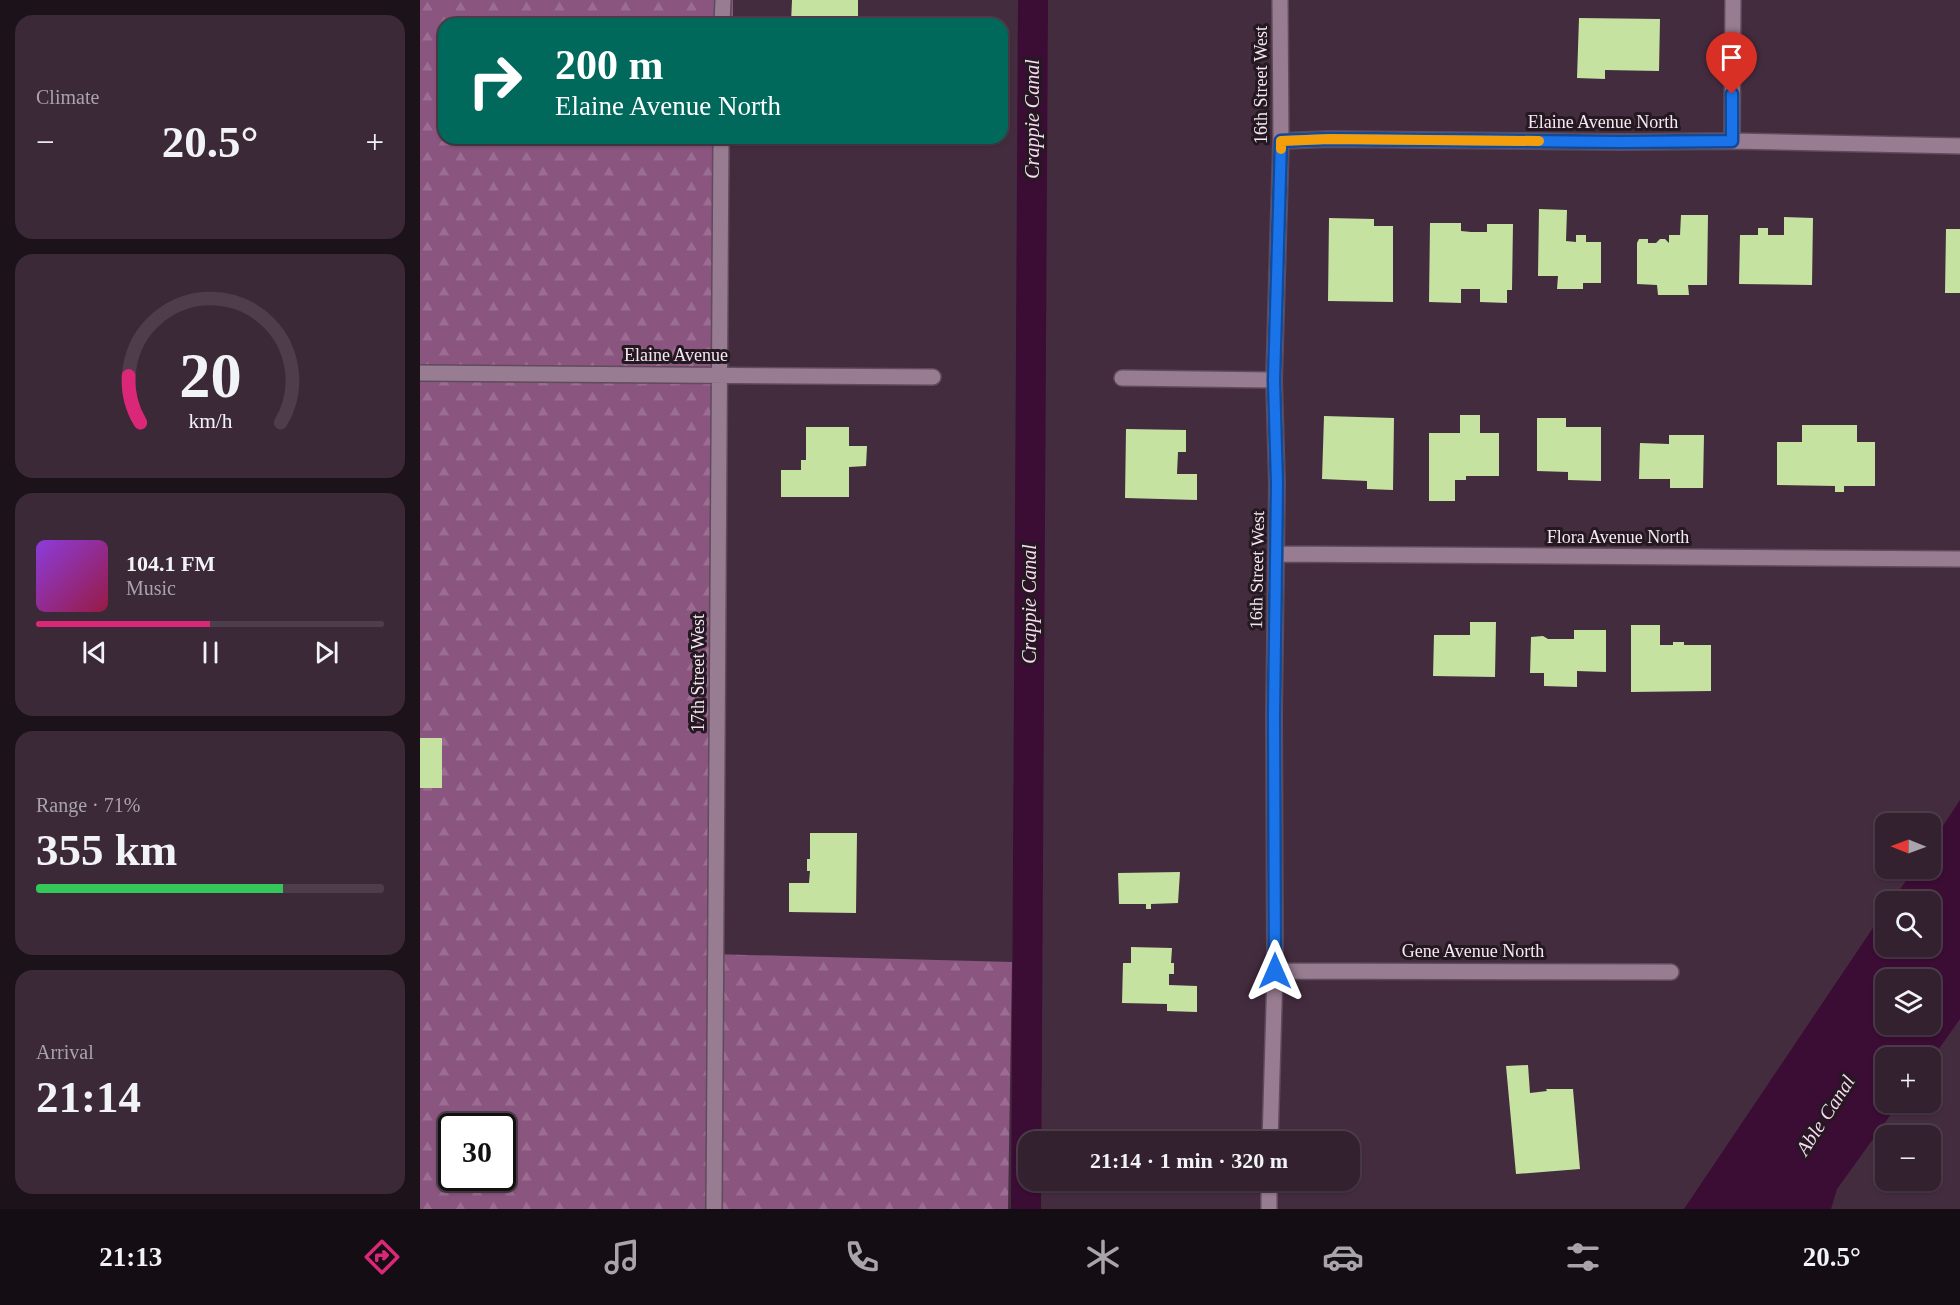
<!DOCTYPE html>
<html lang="en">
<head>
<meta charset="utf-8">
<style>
  body { margin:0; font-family:Georgia,serif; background:#3b2937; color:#f1f3f6; height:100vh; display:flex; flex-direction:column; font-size:22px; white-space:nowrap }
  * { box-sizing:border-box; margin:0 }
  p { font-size:20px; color:#a9a3aa }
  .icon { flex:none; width:33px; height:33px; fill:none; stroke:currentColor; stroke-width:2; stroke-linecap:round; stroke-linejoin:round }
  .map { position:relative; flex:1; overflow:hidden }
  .details { display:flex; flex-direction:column; gap:15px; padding:15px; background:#1c121a; width:420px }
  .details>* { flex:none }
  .hud { position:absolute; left:18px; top:18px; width:570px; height:126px; border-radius:18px; box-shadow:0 2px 4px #0004,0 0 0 2px #4e3e4b; background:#00695c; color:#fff; overflow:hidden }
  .needle { width:39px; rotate:271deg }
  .buttons { position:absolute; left:1455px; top:813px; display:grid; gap:12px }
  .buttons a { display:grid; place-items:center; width:66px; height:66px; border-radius:12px; background:#33212f; box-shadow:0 2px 4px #0004,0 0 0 2px #4e3e4b; font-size:30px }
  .speed { position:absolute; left:18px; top:1113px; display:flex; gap:12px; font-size:30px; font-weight:700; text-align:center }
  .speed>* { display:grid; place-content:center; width:78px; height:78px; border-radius:50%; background:#33212f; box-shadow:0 2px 4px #0004,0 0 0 2px #4e3e4b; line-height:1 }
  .speed .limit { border:3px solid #111; border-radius:9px; background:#fff; color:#111 }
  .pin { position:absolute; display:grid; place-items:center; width:51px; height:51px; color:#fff; margin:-62px -26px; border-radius:50% 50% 50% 0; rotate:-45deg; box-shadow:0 0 6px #0007 }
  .pin .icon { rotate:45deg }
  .me { position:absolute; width:66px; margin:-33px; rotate:0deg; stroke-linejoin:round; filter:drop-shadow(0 0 4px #0008) }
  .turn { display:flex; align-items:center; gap:21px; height:126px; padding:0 18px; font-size:27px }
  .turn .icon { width:78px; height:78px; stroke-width:2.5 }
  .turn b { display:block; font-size:42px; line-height:51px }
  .big { font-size:45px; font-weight:600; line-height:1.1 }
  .details .widget { flex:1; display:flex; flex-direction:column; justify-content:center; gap:9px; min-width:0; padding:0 21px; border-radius:18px; background:#3b2937 }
  .details .dial { align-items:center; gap:0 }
  .dial svg { height:156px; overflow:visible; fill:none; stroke:#4e3e4b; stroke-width:7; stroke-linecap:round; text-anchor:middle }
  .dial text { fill:#f1f3f6; stroke:none }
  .song { display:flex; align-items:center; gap:18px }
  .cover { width:72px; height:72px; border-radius:9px; background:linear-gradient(135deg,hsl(270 70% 55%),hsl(340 70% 35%)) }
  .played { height:6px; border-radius:3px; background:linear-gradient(90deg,#db2777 50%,#4e3e4b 50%) }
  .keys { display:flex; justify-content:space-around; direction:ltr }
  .heat { display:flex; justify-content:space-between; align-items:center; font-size:33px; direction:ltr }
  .charge { height:9px; border-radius:4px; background:linear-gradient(90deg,#34c759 71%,#4e3e4b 0) }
  .trip { position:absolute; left:598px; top:1131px; width:342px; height:60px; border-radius:18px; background:#33212f; box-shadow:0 2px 4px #0004,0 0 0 2px #4e3e4b; font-weight:600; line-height:60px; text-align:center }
  .tab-bar { display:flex; height:96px; justify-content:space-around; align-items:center; background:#140d13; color:#a9a3aa }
  .tab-bar .icon { width:42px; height:42px }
  .tab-bar .on { color:#db2777 }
  .tab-bar b { font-size:27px; color:#f1f3f6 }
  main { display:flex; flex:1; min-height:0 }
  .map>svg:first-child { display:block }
  .forest { fill:url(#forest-firs); fill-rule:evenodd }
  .water { fill:#3b0c34; fill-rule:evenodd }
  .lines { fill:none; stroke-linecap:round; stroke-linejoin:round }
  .canal { stroke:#3b0c34; stroke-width:30 }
  .building { fill:#c5e2a1 }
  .minor-casing { stroke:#5f4b5b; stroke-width:18 }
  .minor { stroke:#987c91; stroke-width:15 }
  .route-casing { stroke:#114b97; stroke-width:15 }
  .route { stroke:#1a73e8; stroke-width:10 }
  .slow { stroke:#f59e0b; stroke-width:10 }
  .labels { text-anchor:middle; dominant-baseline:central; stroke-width:6; stroke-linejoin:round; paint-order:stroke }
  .street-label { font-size:18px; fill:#f7e7f3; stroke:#241921 }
  .water-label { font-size:20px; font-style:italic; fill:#f9d9f1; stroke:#241921 }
</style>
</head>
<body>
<main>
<section class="details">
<div class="widget"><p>Climate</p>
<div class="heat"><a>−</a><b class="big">20.5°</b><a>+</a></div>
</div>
<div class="widget dial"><svg viewBox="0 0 100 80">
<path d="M14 69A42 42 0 1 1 86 69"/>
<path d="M14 69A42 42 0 0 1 8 45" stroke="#db2777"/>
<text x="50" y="56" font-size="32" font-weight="700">20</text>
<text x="50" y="72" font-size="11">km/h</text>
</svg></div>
<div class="widget">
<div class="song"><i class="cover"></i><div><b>104.1 FM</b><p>Music</p></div></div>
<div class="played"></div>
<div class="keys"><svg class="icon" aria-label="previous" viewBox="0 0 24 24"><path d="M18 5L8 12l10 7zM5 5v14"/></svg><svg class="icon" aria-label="pause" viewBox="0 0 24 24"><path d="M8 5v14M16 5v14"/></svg><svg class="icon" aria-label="next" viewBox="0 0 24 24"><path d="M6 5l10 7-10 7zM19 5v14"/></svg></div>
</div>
<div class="widget"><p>Range · 71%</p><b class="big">355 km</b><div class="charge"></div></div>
<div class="widget"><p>Arrival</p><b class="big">21:14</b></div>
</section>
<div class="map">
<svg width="1540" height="1209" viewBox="0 0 1540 1209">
  <defs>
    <pattern id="forest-firs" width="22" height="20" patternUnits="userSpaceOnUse" patternTransform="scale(1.5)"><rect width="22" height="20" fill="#8a557f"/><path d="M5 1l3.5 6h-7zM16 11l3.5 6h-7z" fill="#9b6d92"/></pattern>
  </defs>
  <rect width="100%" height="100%" fill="#442c3f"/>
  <path class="forest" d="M0,0h313v24h-289v114h286l-18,816 300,8 -4,247h-588zM32,1126h50v52h-50z"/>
  <path class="water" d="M1540,800v219l-29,41 -1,-2h-44v44l13,1 -62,86 -6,20h-147l201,-299 1,36h44v-44l-38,-1 22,-32 16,-1 1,-24zM1466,980h44v44h-44z"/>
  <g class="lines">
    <path class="canal" d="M606,1209l7,-1209"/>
  </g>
  <path class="building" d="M372,0h66v23h-67z
    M1159,18l81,1 -1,52 -54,-1v9l-28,-1z
    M1119,209l28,1 -1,31 10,1v-7h10v7h15v41h-18v6h-26l1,-13h-20z
    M1261,215h27l-1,70h-19l1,10h-31l-1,-10 -20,-1v-41l2,-4h9v4h8l4,-4h5l4,4v-8h11z
    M1364,217l29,1 -1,67 -73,-1 1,-49h18v-7h10v7h16z
    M909,218l45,1v7h19v76l-65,-1z
    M1010,223h31v8l10,1h16v-8h26l-1,66h-5v13l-27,-1v-13h-19v14l-32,-1z
    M1526,229h14v64h-15z
    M1040,415h20v18h19v43h-33v4h-11v21h-26v-68h31z
    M904,416l70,2 -1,72 -26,-1v-8l-45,-2z
    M1117,418h29v9h35v54l-33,-1v-8l-31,-1z
    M1382,425h55v17h18v44h-31v6h-9v-6l-58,-1v-43h25z
    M386,427h43v19h18l-1,20 -17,1v30h-68v-27h20v-10h5z
    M706,429l60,1v22h-8l-1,22h20v26l-72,-2z
    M1249,435h35l-1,53h-33v-9h-31l1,-36 29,1z
    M1050,622h26l-1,55 -62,-1 1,-41h36z
    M1211,625h29v20h13v-3h11v3h27v46l-80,1z
    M1154,630h32v42l-29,-1v16l-33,-1v-13h-14l1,-36 12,-1 5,3h26z
    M0,738h22v50h-22z
    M390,833h47l-1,80 -67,-1v-29h20l1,-12h-3v-12h3z
    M760,872l-2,31 -27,1v5h-5v-5h-27l-1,-31z
    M711,947l41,1 -1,15h3v11h-5v11l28,1v26l-30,-1v-7l-45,-1 1,-40h8z
    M1108,1065l2,28 17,-2 -1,-2h27l7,80 -64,5 -10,-108z"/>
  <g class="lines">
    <defs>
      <path id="minor" d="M302,24l1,-24
        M861,141l48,-2 292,3 111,-1 228,5
        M1312,141l1,-141
        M0,373l513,4
        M702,378l152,2
        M856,554l684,5
        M855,971l396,1
        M850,1142l5,-171 -1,-257 3,-230 -3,-104 7,-239 -1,-141
        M294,1209l7,-1071
        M849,1209v-29"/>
    </defs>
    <use href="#minor" class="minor-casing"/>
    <use href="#minor" class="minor"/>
  </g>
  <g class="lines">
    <defs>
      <path id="route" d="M855,971l-1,-257 3,-230 -3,-104 7,-239 48,-2 292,3 111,-1v-47"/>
    </defs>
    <use href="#route" class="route-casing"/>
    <use href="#route" class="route"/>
    <path class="slow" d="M861,149v-8l48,-2 210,2"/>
  </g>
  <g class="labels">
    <g class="street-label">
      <text transform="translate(841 85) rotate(-90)">16th Street West</text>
      <text x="1183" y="122">Elaine Avenue North</text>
      <text x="256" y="355">Elaine Avenue</text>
      <text x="1198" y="537">Flora Avenue North</text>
      <text transform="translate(837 570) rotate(-89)">16th Street West</text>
      <text transform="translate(278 673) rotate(-90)">17th Street West</text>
      <text x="1053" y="951">Gene Avenue North</text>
    </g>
    <g class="water-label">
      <text transform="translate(612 119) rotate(-90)">Crappie Canal</text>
      <text transform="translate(609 604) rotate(-90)">Crappie Canal</text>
      <text transform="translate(1405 1115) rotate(-57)">Able Canal</text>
    </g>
  </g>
</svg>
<div class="buttons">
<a><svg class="needle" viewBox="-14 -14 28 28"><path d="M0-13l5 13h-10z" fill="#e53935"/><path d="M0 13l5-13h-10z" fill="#a9a3aa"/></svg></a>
<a><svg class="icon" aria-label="search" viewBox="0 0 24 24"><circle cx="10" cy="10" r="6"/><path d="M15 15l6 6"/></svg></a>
<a><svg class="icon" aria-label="layers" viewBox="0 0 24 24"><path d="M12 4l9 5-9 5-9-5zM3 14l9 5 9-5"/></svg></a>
<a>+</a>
<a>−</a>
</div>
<div class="speed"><div class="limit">30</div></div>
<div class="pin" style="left:1312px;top:94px;background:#d93025"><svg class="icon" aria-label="arrive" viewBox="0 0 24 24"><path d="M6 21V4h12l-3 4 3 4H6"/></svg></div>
<svg class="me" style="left:855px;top:971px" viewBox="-20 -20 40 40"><path d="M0-17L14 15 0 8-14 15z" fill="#1a73e8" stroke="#fff" stroke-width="4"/></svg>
<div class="trip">21:14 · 1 min · 320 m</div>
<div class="hud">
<div class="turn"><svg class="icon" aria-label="right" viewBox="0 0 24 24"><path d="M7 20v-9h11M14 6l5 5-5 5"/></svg><div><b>200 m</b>Elaine Avenue North</div></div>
</div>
</div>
</main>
<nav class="tab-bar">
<b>21:13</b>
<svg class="icon on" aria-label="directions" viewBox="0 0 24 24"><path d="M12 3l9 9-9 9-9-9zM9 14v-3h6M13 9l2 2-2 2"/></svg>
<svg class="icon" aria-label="music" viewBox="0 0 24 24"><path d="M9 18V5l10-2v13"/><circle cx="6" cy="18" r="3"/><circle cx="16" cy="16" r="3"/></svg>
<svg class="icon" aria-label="phone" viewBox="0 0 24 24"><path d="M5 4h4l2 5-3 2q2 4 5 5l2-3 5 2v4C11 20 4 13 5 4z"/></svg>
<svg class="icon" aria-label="climate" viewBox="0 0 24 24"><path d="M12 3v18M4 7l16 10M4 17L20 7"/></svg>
<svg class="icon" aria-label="car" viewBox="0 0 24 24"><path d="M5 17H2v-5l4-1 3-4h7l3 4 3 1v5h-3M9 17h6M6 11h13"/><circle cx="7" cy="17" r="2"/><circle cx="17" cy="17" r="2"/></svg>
<svg class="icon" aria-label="filters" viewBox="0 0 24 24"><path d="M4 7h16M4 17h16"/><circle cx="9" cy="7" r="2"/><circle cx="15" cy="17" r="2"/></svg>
<b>20.5°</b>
</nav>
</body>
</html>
